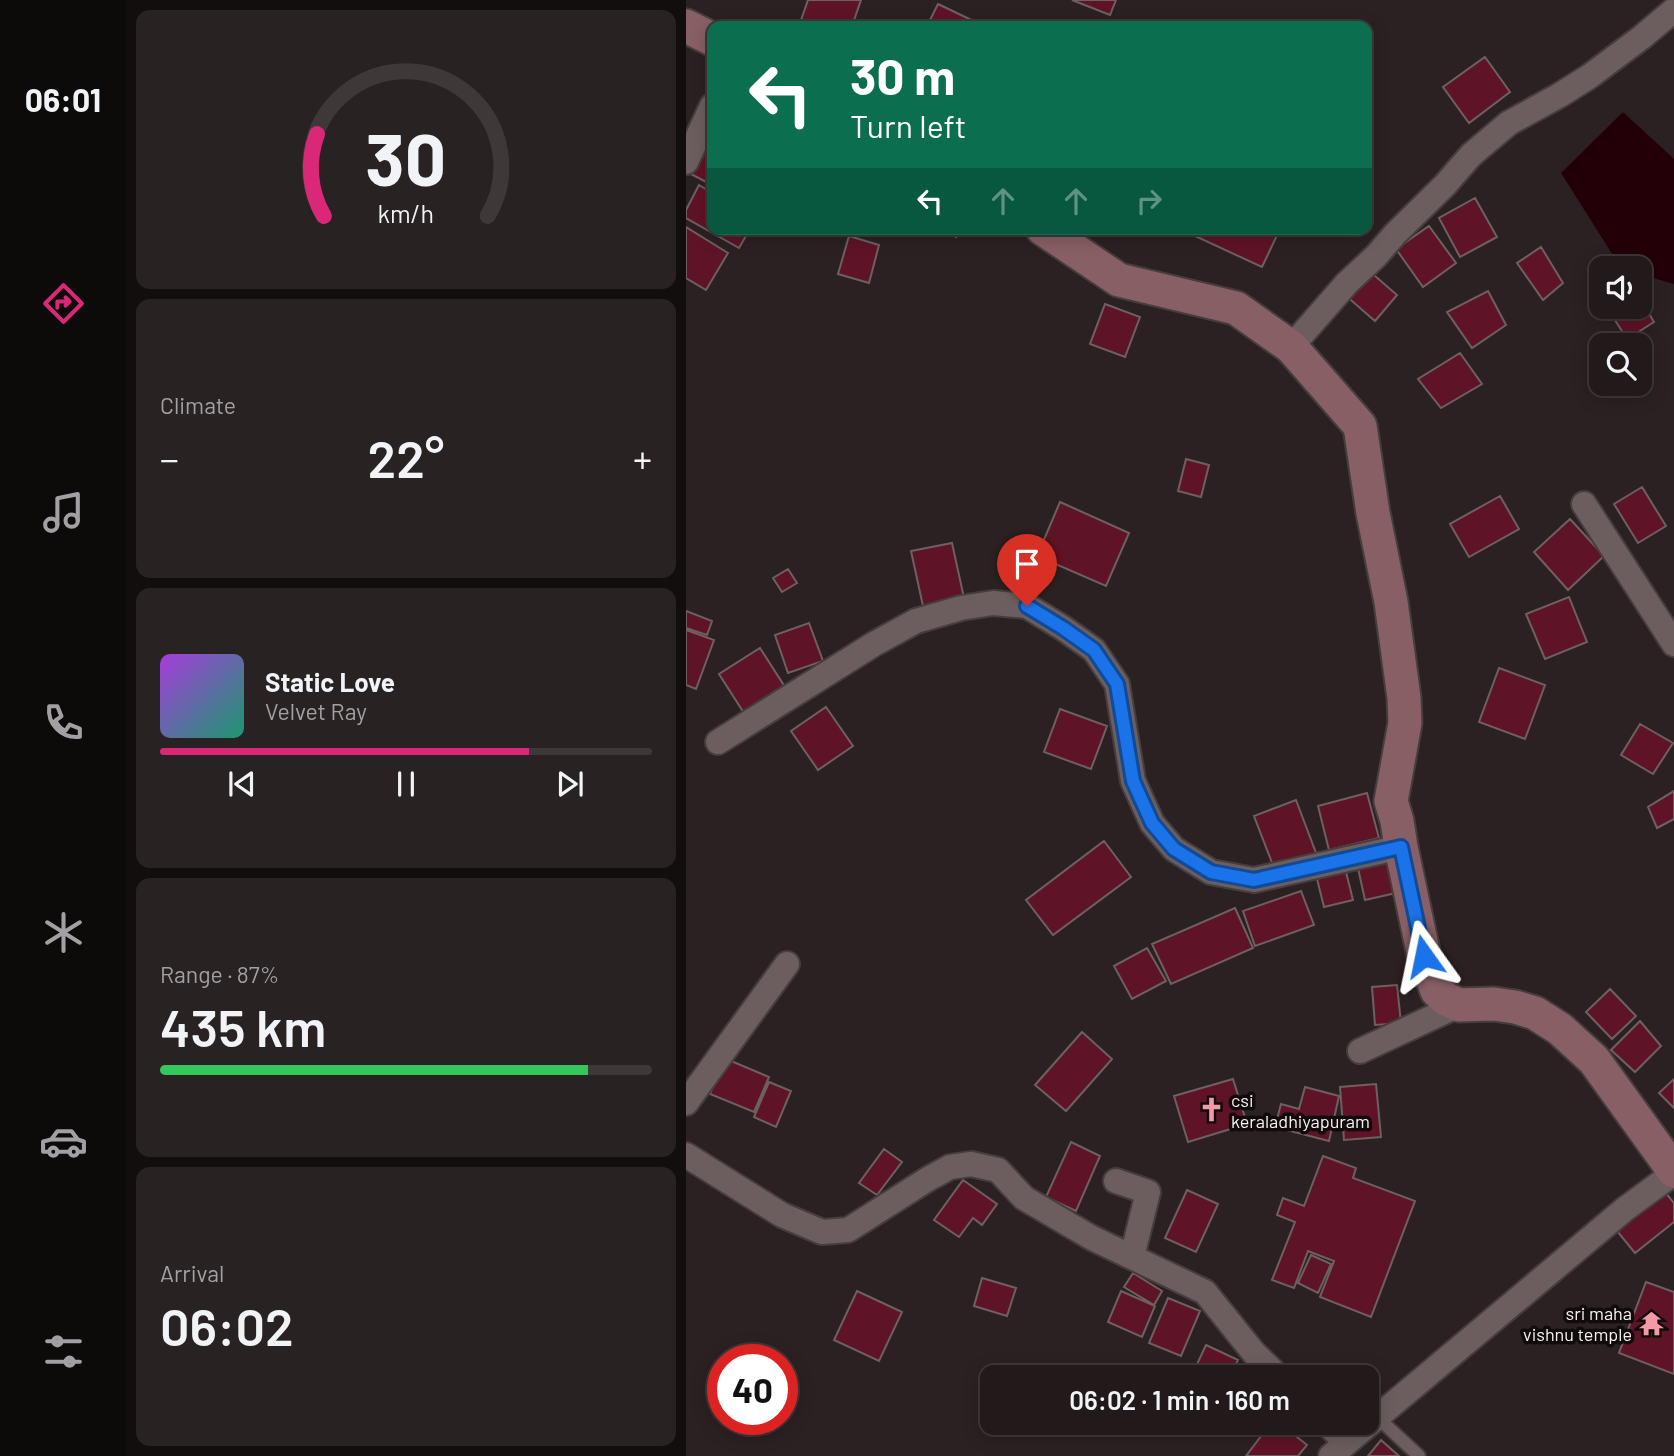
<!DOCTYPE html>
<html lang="en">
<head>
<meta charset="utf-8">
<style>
  body { margin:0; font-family:Barlow,sans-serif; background:#292223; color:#f1f3f6; height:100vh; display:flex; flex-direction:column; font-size:26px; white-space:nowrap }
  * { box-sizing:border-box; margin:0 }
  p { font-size:23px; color:#a2a0a2 }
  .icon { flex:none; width:38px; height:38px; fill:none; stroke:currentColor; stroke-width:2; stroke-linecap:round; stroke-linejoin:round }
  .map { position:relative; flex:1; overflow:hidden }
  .panel { display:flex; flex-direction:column; gap:10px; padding:10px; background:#120e0e; width:560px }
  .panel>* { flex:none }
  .hud { position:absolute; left:21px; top:21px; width:665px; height:214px; border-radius:14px; box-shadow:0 4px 18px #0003,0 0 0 2px #3e3839; background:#0b6e4f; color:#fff; overflow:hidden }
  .buttons { position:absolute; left:903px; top:256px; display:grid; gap:14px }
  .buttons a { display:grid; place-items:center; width:63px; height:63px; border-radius:14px; background:#21191a; box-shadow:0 4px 18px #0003,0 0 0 2px #3e3839; font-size:35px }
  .speed { position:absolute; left:21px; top:1344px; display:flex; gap:14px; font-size:35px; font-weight:700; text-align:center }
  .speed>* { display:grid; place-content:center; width:91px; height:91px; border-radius:50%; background:#21191a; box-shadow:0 4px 18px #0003,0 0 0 2px #3e3839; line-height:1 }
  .speed .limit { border:10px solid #d22; background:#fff; color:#111 }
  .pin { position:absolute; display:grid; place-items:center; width:60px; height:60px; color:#fff; margin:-72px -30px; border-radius:50% 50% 50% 0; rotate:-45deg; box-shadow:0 0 7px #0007 }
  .pin .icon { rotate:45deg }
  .me { position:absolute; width:77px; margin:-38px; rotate:348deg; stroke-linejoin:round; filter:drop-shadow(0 0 5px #0008) }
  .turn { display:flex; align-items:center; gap:24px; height:147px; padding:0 28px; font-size:32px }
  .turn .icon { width:91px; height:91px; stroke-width:2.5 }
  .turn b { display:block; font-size:49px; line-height:60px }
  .lanes { display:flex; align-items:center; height:66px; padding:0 28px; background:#0003; justify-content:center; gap:35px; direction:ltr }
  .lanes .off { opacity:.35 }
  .big { font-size:52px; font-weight:600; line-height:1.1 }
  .panel .widget { flex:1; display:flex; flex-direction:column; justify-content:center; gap:10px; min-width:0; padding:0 24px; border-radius:14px; background:#292223 }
  .panel .dial { align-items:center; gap:0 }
  .dial svg { height:182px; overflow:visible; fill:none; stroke:#3e3839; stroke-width:7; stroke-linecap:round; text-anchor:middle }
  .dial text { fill:#f1f3f6; stroke:none }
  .song { display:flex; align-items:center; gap:21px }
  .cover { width:84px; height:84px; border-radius:10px; background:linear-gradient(135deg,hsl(280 70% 55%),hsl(160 70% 35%)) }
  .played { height:7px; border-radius:4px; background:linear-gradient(90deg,#db2777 75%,#3e3839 75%) }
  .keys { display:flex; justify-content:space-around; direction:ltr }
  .heat { display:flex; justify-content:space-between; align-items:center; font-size:38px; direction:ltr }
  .charge { height:10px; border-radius:5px; background:linear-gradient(90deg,#34c759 87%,#3e3839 0) }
  .trip { position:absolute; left:294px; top:1365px; width:399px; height:70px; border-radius:14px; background:#21191a; box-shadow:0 4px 18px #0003,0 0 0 2px #3e3839; font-weight:600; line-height:70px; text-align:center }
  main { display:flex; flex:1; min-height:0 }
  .menu { display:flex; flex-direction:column; width:126px; justify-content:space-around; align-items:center; background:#0d0a0a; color:#a2a0a2 }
  .menu .icon { width:49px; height:49px }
  .menu .active { color:#db2777 }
  .menu b { font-size:32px; color:#f1f3f6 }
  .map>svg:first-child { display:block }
  .water { fill:#230007 }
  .building { fill:#5f1326; stroke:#6d6061; stroke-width:2 }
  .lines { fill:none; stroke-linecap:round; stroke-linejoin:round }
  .lane-casing { stroke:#463d3e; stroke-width:16 }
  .street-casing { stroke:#463d3e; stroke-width:28 }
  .secondary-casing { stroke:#463d3e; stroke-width:37 }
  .lane { stroke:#6c5e5f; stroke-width:12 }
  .street { stroke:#6c5e5f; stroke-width:24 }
  .secondary { stroke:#885f65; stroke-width:33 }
  .route-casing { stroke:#114b97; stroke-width:18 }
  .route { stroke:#1a73e8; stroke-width:12 }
  .labels { text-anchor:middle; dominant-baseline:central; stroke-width:7; stroke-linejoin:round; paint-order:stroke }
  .poi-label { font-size:18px; fill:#f9f1f1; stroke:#110c0c; text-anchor:start }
</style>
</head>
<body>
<main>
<nav class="menu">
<b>06:01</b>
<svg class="icon active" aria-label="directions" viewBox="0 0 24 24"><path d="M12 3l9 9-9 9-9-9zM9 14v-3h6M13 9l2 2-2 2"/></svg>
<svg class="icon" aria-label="music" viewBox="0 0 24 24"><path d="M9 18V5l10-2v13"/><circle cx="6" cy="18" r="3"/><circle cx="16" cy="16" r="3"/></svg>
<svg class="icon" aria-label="phone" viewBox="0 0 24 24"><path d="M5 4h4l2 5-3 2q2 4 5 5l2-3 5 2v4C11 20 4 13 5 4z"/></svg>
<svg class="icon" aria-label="climate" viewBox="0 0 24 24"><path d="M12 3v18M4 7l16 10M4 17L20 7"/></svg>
<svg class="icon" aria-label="car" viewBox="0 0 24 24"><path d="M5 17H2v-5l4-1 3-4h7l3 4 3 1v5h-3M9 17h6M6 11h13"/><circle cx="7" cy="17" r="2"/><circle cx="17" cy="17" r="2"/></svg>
<svg class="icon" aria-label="filters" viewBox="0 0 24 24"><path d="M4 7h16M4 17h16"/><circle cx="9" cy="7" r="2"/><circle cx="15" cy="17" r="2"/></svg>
</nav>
<section class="panel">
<div class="widget dial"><svg viewBox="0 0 100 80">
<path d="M14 69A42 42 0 1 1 86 69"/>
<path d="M14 69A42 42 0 0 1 11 33" stroke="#db2777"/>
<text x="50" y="56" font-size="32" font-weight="700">30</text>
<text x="50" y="72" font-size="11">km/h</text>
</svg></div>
<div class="widget"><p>Climate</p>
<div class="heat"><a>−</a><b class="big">22°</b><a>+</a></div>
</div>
<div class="widget">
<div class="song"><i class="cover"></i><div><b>Static Love</b><p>Velvet Ray</p></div></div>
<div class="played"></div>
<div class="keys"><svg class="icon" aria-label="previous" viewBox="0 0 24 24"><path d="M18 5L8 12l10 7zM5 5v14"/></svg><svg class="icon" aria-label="pause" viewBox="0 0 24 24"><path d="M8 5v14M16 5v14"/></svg><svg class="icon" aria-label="next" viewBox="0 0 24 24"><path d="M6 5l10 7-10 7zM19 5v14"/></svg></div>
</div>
<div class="widget"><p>Range · 87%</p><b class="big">435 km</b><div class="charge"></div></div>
<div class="widget"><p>Arrival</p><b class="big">06:02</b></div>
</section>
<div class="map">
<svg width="988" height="1456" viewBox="0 0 988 1456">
  <rect width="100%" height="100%" fill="#2c2122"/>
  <path class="water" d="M937,112l51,47v125l-34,-10v-6h-19l-60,-95z"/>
  <path class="building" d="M122,0h53l-9,26h-53z
    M386,0h44l-6,15z
    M252,4l46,22h-57z
    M799,57l25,35 -41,31 -26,-36z
    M23,136l3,2v47l-23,-12z
    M13,185l13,8v36h38l-11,19 -53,-30v-8z
    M789,198l22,39 -37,20 -21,-39z
    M743,226l27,37 -33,24 -27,-38z
    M0,227l42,26 -22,37 -20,-12z
    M261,229h16l-7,8z
    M494,229h100l-18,38z
    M163,236l30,9 -10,38 -31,-9z
    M855,247l22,36 -20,17 -26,-37z
    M681,269l30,26 -22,26 -30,-26z
    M802,291l18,34 -34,23 -25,-36z
    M954,299l14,23 -27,17 -19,-30 5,-3h27z
    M419,304l35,13 -15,40 -35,-13z
    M774,353l22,31 -41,24 -23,-29z
    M500,459l23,6 -8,32 -23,-6z
    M956,487l24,39 -28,17 -24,-39z
    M814,496l19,33 -50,28 -19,-33z
    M374,502l69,31 -23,53 -69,-30z
    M884,519l34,37 -36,34 -34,-38z
    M266,543l12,55 -41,8 -12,-55z
    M102,569l9,14 -15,9 -9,-14z
    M883,597l18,45 -42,17 -19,-45z
    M0,611l26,10 -5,14 -21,-7z
    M123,623l14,38 -35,12 -13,-38z
    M0,630l28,10 -18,49 -10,-4z
    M74,648l25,39 -41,26 -25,-39z
    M813,668l46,17 -20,54 -46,-17z
    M140,707l27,39 -35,24 -27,-39z
    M374,709l47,17 -16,43 -47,-17z
    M954,724l33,19 -20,31 -32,-19z
    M988,791v28l-17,9 -9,-21z
    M681,793l12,45 -50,12 -11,-44z
    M610,800l20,53 -42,15 -20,-52z
    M418,841l27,36 -78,58 -27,-35z
    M701,853l9,40 -31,7 -9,-41z
    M659,868l8,32 -29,7 -8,-32z
    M615,891l13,34 -59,21 -12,-35z
    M549,908l18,40 -82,36 -19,-40z
    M461,948l19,33 -34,18 -18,-33z
    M711,985l4,38 -26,2 -3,-38z
    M924,989l26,27 -24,23 -26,-27z
    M954,1021l21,25 -26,26 -24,-22z
    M396,1032l30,27 -46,52 -31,-26z
    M38,1058l45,19 -15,35 -44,-18z
    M547,1079l14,45 -59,18 -14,-46z
    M988,1079v29l-15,-15z
    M83,1082l22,9 -15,36 -22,-10z
    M690,1084l5,53 -37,3 -4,-53z
    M619,1087l34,9 -10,45 -54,-14 6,-23 18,5z
    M385,1142l29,14 -24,55 -30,-14z
    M198,1149l18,13 -25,33 -18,-12z
    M637,1156l33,12 -3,10 62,23 -44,116 -51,-20 14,-36 -26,-10 -14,37 -22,-8 23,-58 -18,-7 6,-17 21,8z
    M277,1180l34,24 -15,21 -9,-7 -14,19 -25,-17z
    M501,1190l31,14 -22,48 -31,-14z
    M979,1192l9,11v19l-39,31 -18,-22z
    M625,1255l20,9 -13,29 -20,-10z
    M447,1273l29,18 -8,14 -30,-18z
    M296,1278l34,10 -9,28 -33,-10z
    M960,1282l28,10v82l-55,-21z
    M171,1291l45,21 -23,49 -45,-21z
    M435,1291l34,15 -13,31 -34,-15z
    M482,1298l32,13 -19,45 -32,-13z
    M520,1345l32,15 -8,17h-39z
    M585,1423h8l28,22 -9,11h-52z
    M695,1440l18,16h-31z"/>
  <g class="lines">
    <defs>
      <path id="lane" d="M691,1417l42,39"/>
      <path id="street" d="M0,162l26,-56
        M605,347l56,-64 29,-27 19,-22 50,-49 26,-30 38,-32 51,-28 30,-19 52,-39 32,-27
        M898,504l90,140
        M32,742l156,-98 42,-23 45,-13 32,-5 34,3 36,22 31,22 23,34 16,97 19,42 22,26 37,23 43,8 147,-33
        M674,1051l99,-46
        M0,1103l101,-139
        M0,1155l96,60 40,17 26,-2 80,-51 22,-12 21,-3 27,6 26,28 68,40 113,54 49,61 25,24
        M430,1181l32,11 -16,65
        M640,1423l20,19
        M645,1456l294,-247 49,-36"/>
      <path id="secondary" d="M0,26l26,13
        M357,229l76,51 117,28 55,39 69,79 13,87 18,89 13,96 1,25 -14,78 6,20 4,26 23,109 13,35 9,8 13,6 35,-1 21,3 20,6 25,16 34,31 80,111"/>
    </defs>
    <use href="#lane" class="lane-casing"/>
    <use href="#street" class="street-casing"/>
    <use href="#secondary" class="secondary-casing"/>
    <use href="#lane" class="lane"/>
    <use href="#street" class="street"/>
    <use href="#secondary" class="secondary"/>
  </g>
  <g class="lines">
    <defs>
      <path id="route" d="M341,606l36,22 31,22 23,34 16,97 19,42 22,26 37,23 43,8 147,-33 23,109"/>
    </defs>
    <use href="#route" class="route-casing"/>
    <use href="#route" class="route"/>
  </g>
  <defs>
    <symbol id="church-bare" viewBox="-9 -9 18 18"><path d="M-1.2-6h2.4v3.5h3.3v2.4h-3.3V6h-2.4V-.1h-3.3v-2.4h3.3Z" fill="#f49aa5" stroke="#110c0c" stroke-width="2.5" paint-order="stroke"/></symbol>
    <symbol id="temple-bare" viewBox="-9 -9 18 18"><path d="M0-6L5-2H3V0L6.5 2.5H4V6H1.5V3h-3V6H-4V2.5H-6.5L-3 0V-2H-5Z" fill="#f49aa5" stroke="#110c0c" stroke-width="2.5" paint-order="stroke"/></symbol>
  </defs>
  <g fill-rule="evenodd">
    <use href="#church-bare" x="508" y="1092" width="35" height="35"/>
    <use href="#temple-bare" x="948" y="1306" width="35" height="35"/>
  </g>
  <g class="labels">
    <g class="poi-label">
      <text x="545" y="1100">csi<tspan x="545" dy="21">keraladhiyapuram</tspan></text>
      <text x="946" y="1313" text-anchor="end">sri maha<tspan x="946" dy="21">vishnu temple</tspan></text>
    </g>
  </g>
</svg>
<div class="buttons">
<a><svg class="icon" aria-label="sound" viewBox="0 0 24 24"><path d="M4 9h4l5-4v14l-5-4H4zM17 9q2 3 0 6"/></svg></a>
<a><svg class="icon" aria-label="search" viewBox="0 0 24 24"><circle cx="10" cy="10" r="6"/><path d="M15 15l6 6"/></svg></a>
</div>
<div class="speed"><div class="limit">40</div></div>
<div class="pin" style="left:341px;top:606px;background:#d93025"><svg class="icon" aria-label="arrive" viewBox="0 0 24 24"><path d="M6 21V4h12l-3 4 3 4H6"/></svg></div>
<svg class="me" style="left:738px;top:956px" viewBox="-20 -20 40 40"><path d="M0-17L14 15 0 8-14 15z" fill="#1a73e8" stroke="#fff" stroke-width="4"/></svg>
<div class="trip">06:02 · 1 min · 160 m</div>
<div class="hud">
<div class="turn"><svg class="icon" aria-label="left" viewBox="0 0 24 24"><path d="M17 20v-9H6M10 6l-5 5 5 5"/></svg><div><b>30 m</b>Turn left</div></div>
<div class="lanes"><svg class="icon" aria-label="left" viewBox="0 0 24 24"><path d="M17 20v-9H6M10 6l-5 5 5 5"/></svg><svg class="icon off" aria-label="ahead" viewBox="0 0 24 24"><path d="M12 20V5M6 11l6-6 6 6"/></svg><svg class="icon off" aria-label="ahead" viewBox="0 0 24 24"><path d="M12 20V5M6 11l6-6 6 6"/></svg><svg class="icon off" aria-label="right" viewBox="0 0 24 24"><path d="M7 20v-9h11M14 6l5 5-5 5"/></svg></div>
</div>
</div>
</main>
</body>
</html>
